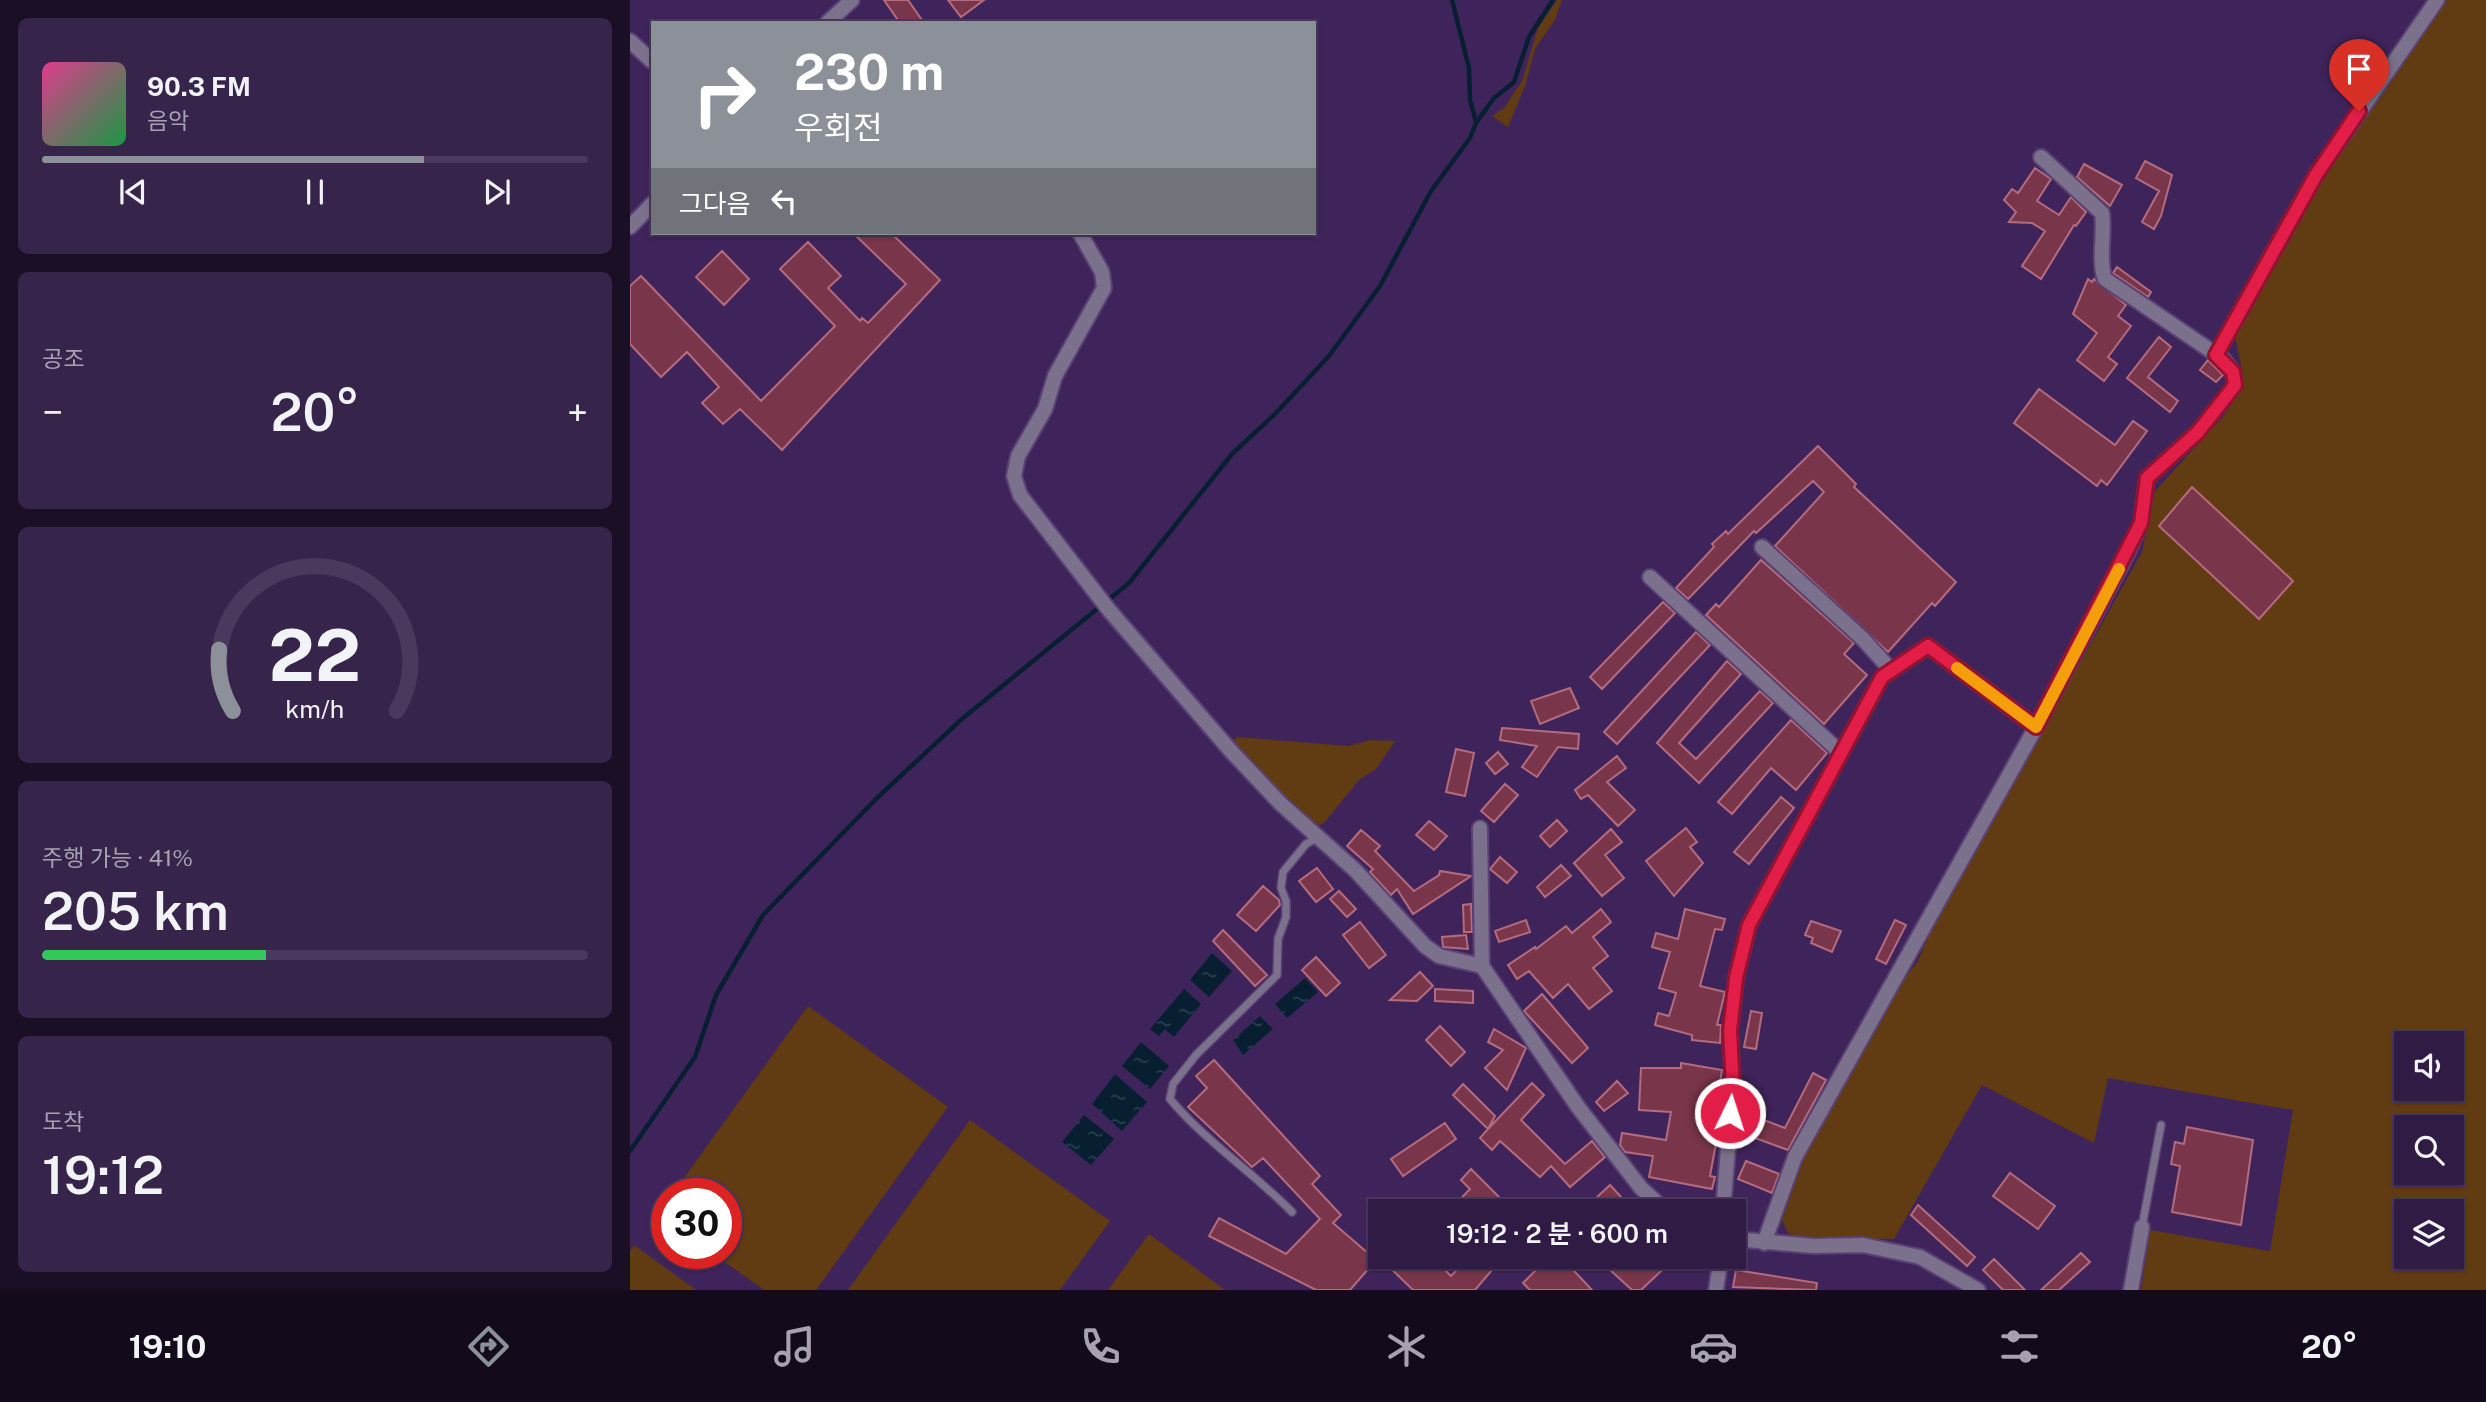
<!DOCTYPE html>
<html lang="ko">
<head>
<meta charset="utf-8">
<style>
  body { margin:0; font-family:"Public Sans","Noto Sans KR",sans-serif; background:#37244b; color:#f1f3f6; height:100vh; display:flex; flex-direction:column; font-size:26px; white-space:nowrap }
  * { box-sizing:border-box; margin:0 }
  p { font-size:23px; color:#a7a1b2 }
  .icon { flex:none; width:38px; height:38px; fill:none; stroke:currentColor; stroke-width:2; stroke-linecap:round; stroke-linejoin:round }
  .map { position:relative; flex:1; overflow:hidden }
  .side { display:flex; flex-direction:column; gap:18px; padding:18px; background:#1a0f25; width:630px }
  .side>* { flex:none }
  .banner { position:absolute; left:21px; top:21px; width:665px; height:214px; border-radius:0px; box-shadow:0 2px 5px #0004,0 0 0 2px #4a395d; background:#8c9099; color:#fff; overflow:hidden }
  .fabs { position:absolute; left:1764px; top:1031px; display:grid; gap:14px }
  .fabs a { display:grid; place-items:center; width:70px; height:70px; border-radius:0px; background:#2f1b44; box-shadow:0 2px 5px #0004,0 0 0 2px #4a395d; font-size:35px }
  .speed { position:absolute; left:21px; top:1178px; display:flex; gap:14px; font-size:35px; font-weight:700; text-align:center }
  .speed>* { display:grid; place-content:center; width:91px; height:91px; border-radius:50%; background:#2f1b44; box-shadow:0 2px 5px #0004,0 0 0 2px #4a395d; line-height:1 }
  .speed .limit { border:10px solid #d22; background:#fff; color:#111 }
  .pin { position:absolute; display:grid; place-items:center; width:60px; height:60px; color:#fff; margin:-72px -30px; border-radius:50% 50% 50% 0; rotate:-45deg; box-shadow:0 0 7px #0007 }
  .pin .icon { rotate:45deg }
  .me { position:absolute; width:77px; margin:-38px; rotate:4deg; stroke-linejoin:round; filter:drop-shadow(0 0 5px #0008) }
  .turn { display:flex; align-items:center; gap:24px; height:147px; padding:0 28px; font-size:32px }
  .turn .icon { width:91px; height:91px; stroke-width:2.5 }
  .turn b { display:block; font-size:49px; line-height:60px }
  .then { display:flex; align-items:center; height:66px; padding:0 28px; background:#0003; gap:14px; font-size:26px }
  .big { font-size:52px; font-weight:600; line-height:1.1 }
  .side .widget { flex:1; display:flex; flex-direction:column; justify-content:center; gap:10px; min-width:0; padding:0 24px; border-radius:10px; background:#37244b }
  .side .dial { align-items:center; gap:0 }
  .dial svg { height:182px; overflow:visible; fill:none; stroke:#4a395d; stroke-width:7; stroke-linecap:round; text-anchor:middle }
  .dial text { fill:#f1f3f6; stroke:none }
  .song { display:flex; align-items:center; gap:21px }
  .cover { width:84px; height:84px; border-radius:10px; background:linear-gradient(135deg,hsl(330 70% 55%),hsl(140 70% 35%)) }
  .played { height:7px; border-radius:4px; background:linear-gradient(90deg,#8c9099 70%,#4a395d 70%) }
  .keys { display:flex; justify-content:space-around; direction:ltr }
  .heat { display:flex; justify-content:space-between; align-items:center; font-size:38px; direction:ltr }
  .charge { height:10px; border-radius:5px; background:linear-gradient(90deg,#34c759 41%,#4a395d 0) }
  .trip { position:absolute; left:738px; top:1199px; width:378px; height:70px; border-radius:0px; background:#2f1b44; box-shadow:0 2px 5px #0004,0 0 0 2px #4a395d; font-weight:600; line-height:70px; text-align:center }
  .menu { display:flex; height:112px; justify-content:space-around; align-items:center; background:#130b1b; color:#a7a1b2 }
  .menu .icon { width:49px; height:49px }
  .menu .on { color:#8c9099 }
  .menu b { font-size:32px; color:#f1f3f6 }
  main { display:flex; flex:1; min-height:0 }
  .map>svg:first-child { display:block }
  .green { fill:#613b12; fill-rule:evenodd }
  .water { fill:url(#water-ripples) }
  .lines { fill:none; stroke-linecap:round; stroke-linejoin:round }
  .stream { stroke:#071f31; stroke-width:4.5 }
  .building { fill:#793549; stroke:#b56b7e; stroke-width:2 }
  .service-casing { stroke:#5a4274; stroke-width:10 }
  .minor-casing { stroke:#5a4274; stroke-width:18 }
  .service { stroke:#7c718c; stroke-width:7 }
  .minor { stroke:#7c718c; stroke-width:14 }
  .route-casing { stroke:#92132f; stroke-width:18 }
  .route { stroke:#e11d48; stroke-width:12 }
  .slow { stroke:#f59e0b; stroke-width:12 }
</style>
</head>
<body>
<main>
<section class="side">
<div class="widget">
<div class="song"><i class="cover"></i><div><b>90.3 FM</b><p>음악</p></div></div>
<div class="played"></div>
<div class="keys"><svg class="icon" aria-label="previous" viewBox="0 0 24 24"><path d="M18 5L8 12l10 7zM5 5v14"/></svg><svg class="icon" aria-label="pause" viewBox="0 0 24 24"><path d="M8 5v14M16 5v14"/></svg><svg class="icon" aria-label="next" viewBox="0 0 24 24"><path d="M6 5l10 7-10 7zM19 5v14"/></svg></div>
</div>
<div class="widget"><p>공조</p>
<div class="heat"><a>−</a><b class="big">20°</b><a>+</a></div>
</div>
<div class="widget dial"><svg viewBox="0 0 100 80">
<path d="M14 69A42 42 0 1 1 86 69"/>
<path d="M14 69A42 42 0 0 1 8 42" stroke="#8c9099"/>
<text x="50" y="56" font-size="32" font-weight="700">22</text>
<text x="50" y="72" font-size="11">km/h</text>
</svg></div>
<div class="widget"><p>주행 가능 · 41%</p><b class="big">205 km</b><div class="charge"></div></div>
<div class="widget"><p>도착</p><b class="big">19:12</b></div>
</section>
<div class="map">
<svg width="1856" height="1290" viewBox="0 0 1856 1290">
  <defs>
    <pattern id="water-ripples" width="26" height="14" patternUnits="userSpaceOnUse" patternTransform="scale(1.75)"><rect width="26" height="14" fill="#071f31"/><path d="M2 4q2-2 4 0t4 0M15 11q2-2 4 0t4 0" fill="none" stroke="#2b3f50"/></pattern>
  </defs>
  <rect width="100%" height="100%" fill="#3f245b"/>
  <path class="green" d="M927,0h5l-7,20 -20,29 -10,37 -17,41 -16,-11 12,-8 18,-27 16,-53z
    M1814,0h42v1290h-345l9,-60 120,21 23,-141 -185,-32 -14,65 -112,-58 -88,154 -94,-2 -12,-4 -6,-13 22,-62 100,-179 14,-18 12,-29 212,-380 13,-61 67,-73 17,-25 4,-19 -8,-37 81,-150zM1776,1043h46v45h-46zM1776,1127h46v45h-46zM1776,1211h46v45h-46z
    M607,737l112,9 21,-6 25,1 -19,28 -17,11 -36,44 -5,1 -37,-24 -49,-59z
    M178,1006l140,101 -132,183h-52l-52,-37h14v-59l-53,-1z
    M340,1120l140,101 -50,69h-212z
    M519,1234l76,56h-117z
    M4,1245l62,45h-66v-39z"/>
  <path class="water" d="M582,953l20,18 -23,26 -19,-17z
    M675,978l13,14 -31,26 -12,-14z
    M554,989l17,15 -27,33 -9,-8 -6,7 -9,-7z
    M630,1016l13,13 -30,26 -10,-15z
    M511,1042l28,24 -19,23 -28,-23z
    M485,1074l32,28 -25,29 -30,-27z
    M454,1115l30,24 -23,26 -29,-23z"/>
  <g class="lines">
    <path class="stream" d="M822,0l17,68 1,32 6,22
      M0,1151l65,-94 21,-62 47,-80 115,-118 85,-79 166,-135 103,-129 43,-40 54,-58 51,-70 51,-95 39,-53 6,-15 18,-25 20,-16 15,-45 24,-37"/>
  </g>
  <path class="building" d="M254,0h24l16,23h-24z
    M318,0h36l-23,17z
    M1515,161l27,14 -11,41 -7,13 -12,-7 17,-31 -23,-13z
    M1454,164l38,21 -12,21 -33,-29z
    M1405,168l16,11 -14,22 22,14 12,-18 15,15 -10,14 -2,-1 -33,54 -19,-13 23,-35 -13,-8 -23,-1 7,-10 -12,-12 8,-11 6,4z
    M223,233h38l49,47 -158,170 -42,-41 -17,15 -21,-21 17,-16 -32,-35 -26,25 -31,-33v-58l11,-10 120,125 74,-75 -55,-57 28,-27 33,34 -13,12 32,33 2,-3 6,5 38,-39z
    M92,251l27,28 -25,26 -28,-28z
    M1487,267l34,25 -3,5 -35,-24z
    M1458,279l4,3 2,-3 32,26 -8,11 13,10 -23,31 9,7 -13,17 -27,-21 20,-27 -24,-19z
    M1529,337l12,10 -23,30 30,24 -8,11 -43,-34z
    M1578,360l15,15 -7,7 -16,-12z
    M1409,389l76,56 18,-24 14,10 -40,54 -6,-5 -4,6 -83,-63z
    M1188,446l38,38 -2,3 102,95 -21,24 -3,-3 -44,49 -113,-106 49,-54 -11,-11 -57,52 -2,-2 -66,68 -12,-11 38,-41 -2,-3 14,-13 2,3z
    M1562,487l101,94 -34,38 -100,-93z
    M1131,560l93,83 -10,11 23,21 -43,49 -118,-109 10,-11 3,3z
    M1033,602l12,11 -73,76 -12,-12z
    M1066,632l14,13 -93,99 -13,-12z
    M1097,661l14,13 -62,69 17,16 64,-68 13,12 -74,80 -42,-40z
    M940,688l9,20 -39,16 -9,-23z
    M1161,720l36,33 -31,37 -25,-22 -39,46 -14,-12z
    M872,728l77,6 -1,15 -20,-2 -21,30 -15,-10 15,-21 -37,-6z
    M826,749l18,4 -9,43 -19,-4z
    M868,752l10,12 -13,10 -9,-11z
    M987,756l9,12 -19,14 28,28 -17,16 -30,-31 -7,4 -6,-9z
    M875,784l13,11 -24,27 -13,-11z
    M1151,797l13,11 -45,56 -15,-12z
    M927,820l10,11 -17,16 -10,-11z
    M799,821l18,15 -13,14 -18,-15z
    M1056,828l11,14 -7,5 13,16 -29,33 -28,-35z
    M981,829l11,13 -17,13 19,23 -22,18 -28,-33z
    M731,830l19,16 -5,5 39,40 25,-16 1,-4 31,5 -58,38 -16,-25 -6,6 -21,-23 3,-3 -26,-23z
    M870,857l17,15 -10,11 -17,-14z
    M931,865l10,11 -26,21 -8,-10z
    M687,868l16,21 -17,13 -17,-21z
    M633,886l16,14 1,5 -24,26 -19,-16z
    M709,891l17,18 -9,8 -17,-18z
    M841,904l1,28h-8l-1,-27z
    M971,909l10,13 -18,15 15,19 -15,12 19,23 -23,18 -21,-25 -15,14 -24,-27 -12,8 -9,-14 27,-18 1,2 30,-23 6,7z
    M1055,909l40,10 -3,11 -7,-1 -15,57 25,6 -8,33h4l-1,18 -28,-3v-5l-37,-10 3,-12 11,3 7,-23 -17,-5 11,-36 -18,-5 4,-14 22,6z
    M896,920l4,12 -31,10 -4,-11z
    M1265,920l11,5 -20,39 -10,-5z
    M1181,921l30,10 -9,21 -21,-9 2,-5 -8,-3z
    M730,922l26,33 -17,13 -26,-33z
    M593,930l44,45 -12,11 -42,-45z
    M836,935l2,14 -25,-2 -1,-10z
    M686,957l24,26 -14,13 -24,-26z
    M790,972l13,14 -16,15 -27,-1z
    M805,989l38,2v12l-38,-2z
    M912,994l46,54 -16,15 -48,-52z
    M1121,1011l11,2 -6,36 -12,-2z
    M810,1026l25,26 -14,14 -25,-26z
    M864,1029l32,19 -19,42 -22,-22 18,-18 -15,-8z
    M584,1060l106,116 -8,8 29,31 -8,8 43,37 -26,30h-34l-107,-54 10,-18 67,36 34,-35 -57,-61 -11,9 -64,-60 19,-19 -11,-12z
    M1051,1063l41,7 -11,67 6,1 -7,38 5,1 -3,12 -63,-12 4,-21 -28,-4 -5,-7 2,-12 44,7 5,-28 -32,-2 2,-42h40z
    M1183,1073l13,7 -38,70 -44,-16 7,-19 34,13z
    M987,1081l11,12 -24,18 -8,-9z
    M902,1083l12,12 -23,25 44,44 27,-23 13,16 -35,30 -19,-21 -11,11 -40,-36 -8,9 -12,-12 8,-9 -35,-34 10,-11 32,32 -7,13z
    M815,1123l11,16 -53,37 -12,-17z
    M1557,1127l66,13 -12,85 -69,-13 8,-46 -9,-2 4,-22 9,2z
    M1116,1161l33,13 -7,19 -34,-14z
    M841,1169l26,26 15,16h-63l21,-22 -9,-9z
    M1380,1173l45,33 -17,23 -45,-33z
    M980,1185l24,26h-27l-12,-12z
    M1288,1205l57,52 -8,9 -56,-51z
    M1451,1253l9,9 -31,28h-18z
    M748,1256h53l20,20 19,-20h34l-29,34h-62z
    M920,1256h10l32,34h-62l-7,-7z
    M990,1256h57l-36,34h-9l-23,-21z
    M1364,1259l31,31h-22l-20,-20z
    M1106,1270l81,13 -1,7 -83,-3z"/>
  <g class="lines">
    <defs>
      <path id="service" d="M662,1212c-39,-40 -86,-70 -122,-113l3,-15 23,-29 81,-80 1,-36 8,-22v-16l-5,-13 2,-16 23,-28 13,-7
        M1512,1227l19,-102"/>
      <path id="minor" d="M197,23l25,-23
        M0,41l23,21
        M0,227l23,-24
        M450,233l22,39 2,16 -49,88 -10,33 -27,47 -4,20 6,19 89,115 121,140 51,54 74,66 70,76 14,10 43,10 96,141 63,81 25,23
        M1586,355l100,-180 121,-175
        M1132,547l101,92 28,31
        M1020,577l191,176
        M850,828l2,138
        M1093,1211l10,-125 -3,-55 6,-53 13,-53 133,-248 46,-31 108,81
        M1104,1239l80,7 49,-1 57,12 58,33
        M1134,1243l31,-86 241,-430 91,-173 14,-31 6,-45 51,-46 37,-47 -2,-13 -10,-13 -118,-80c-7,-15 0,-48 -3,-66l-61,-56
        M1086,1290l5,-34
        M1501,1290l11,-63"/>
    </defs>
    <use href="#service" class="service-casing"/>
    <use href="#minor" class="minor-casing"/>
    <use href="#service" class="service"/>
    <use href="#minor" class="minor"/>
  </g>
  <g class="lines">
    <defs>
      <path id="route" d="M1100,1113l3,-27 -3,-55 6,-53 13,-53 133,-248 46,-31 108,81 105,-204 6,-45 51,-46 37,-47 -2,-13 -17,-17 100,-180 43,-64"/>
    </defs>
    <use href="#route" class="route-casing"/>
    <use href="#route" class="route"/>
    <path class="slow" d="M1327,668l79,59 83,-158"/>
  </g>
</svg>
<div class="fabs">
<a><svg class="icon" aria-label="sound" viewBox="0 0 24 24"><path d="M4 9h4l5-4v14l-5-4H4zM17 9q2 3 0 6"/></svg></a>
<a><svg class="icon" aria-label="search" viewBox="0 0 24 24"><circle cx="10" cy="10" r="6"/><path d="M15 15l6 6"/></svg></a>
<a><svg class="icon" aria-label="layers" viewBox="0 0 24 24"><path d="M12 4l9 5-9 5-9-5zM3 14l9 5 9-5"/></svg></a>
</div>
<div class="speed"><div class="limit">30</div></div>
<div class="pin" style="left:1729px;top:111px;background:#d93025"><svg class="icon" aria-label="arrive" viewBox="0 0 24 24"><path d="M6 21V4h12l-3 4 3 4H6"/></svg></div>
<svg class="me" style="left:1100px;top:1113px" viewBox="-20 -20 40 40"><circle r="17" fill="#e11d48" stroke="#fff" stroke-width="3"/><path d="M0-11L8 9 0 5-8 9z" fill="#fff"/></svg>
<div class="trip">19:12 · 2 분 · 600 m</div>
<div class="banner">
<div class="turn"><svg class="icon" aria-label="right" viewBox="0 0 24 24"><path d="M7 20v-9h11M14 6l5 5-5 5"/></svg><div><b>230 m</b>우회전</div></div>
<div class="then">그다음<svg class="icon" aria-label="left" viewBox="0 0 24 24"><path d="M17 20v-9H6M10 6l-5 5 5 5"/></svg></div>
</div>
</div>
</main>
<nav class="menu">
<b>19:10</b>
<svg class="icon on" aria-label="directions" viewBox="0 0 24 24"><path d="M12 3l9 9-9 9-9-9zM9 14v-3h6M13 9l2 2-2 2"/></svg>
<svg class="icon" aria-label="music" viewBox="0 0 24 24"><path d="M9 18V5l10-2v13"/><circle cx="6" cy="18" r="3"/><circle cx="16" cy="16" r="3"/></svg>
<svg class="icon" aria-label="phone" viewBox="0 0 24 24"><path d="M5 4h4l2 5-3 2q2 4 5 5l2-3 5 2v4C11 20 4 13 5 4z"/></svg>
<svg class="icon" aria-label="climate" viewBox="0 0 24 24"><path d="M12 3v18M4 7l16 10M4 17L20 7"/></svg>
<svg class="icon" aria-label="car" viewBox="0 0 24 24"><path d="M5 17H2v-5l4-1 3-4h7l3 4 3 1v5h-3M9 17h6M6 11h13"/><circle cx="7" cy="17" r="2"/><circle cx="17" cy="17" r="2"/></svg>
<svg class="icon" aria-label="filters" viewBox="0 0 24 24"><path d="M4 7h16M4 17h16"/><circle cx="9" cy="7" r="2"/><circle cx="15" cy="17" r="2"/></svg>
<b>20°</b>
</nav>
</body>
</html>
